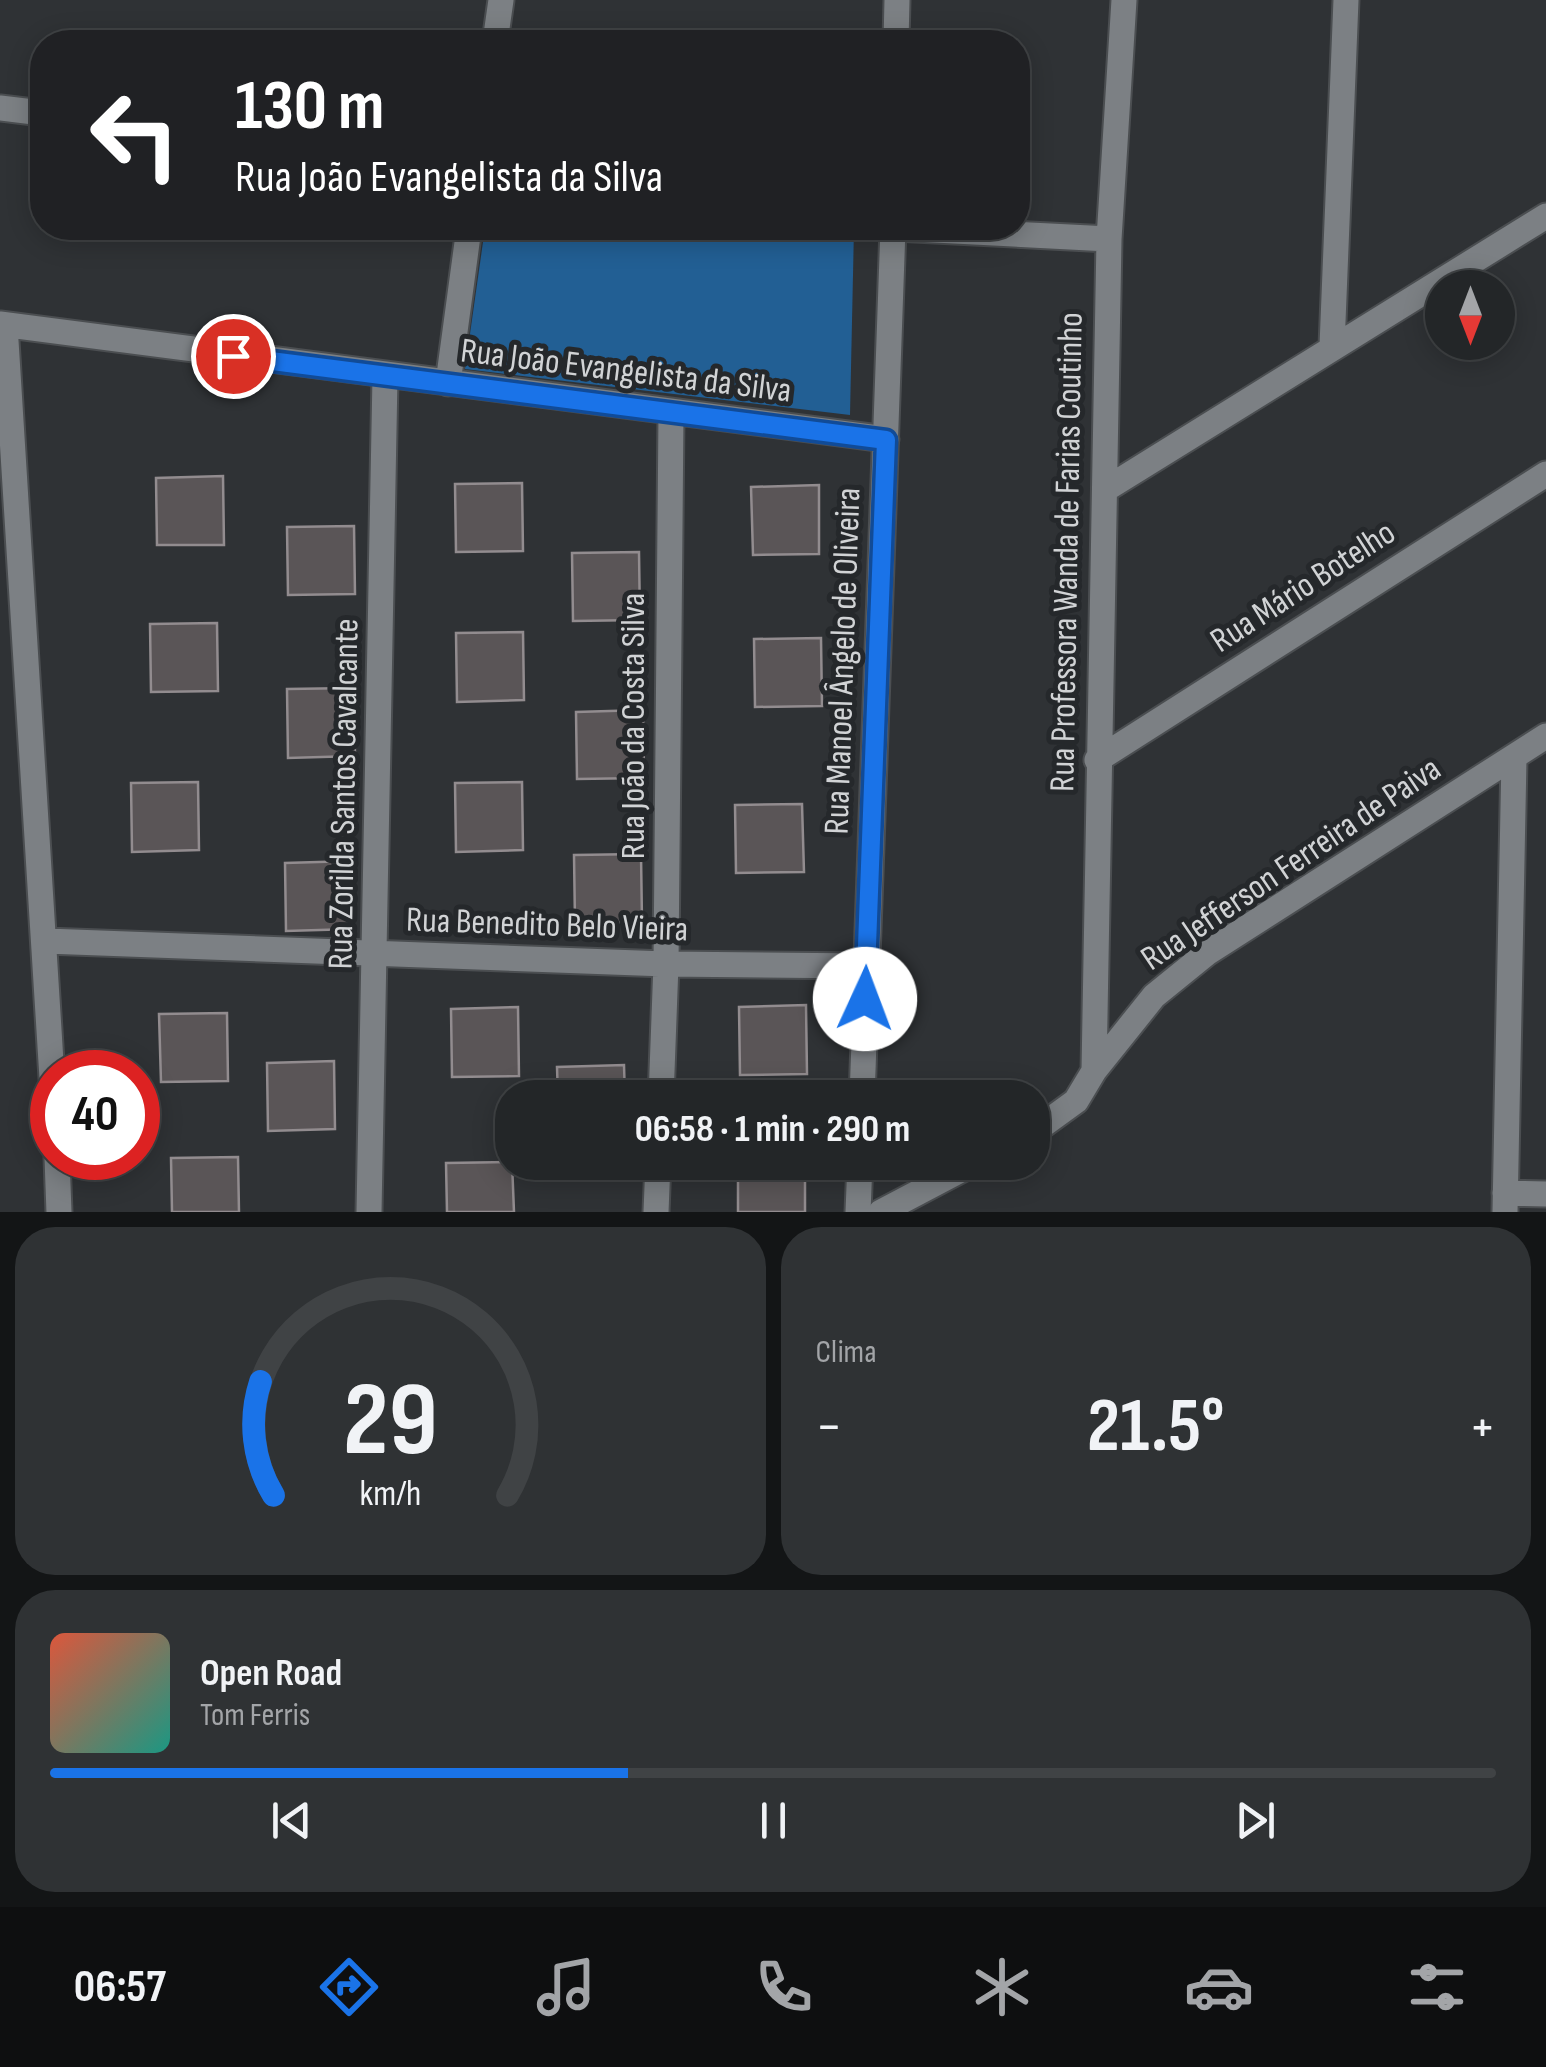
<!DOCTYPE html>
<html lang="pt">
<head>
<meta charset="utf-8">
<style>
  body { margin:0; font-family:"Sofia Sans Condensed",sans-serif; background:#2f3234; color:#f1f3f6; height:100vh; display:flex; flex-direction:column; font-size:38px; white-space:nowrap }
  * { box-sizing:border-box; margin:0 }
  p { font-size:32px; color:#a3a5a8 }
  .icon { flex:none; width:55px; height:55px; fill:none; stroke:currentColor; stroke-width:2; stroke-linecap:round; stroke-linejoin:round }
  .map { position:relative; height:1212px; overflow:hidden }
  .sheet { display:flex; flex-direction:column; gap:15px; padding:15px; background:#131516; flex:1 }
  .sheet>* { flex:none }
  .banner { position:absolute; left:30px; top:30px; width:1000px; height:210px; border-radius:40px; box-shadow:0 5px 25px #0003,0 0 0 2px #404345; background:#202124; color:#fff; overflow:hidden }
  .needle { width:65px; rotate:180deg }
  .tools { position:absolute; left:1425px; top:270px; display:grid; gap:20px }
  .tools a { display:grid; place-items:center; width:90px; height:90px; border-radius:50%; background:#232628; box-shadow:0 5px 25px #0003,0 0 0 2px #404345; font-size:50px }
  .speed { position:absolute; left:30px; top:1050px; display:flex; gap:20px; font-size:50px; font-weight:700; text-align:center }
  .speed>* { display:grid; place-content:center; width:130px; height:130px; border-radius:50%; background:#232628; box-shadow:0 5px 25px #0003,0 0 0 2px #404345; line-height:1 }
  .speed .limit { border:15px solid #d22; background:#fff; color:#111 }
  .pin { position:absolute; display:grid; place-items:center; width:85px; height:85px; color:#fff; margin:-42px; border:5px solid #fff; border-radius:50%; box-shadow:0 2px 10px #0007 }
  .me { position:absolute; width:110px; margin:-55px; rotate:2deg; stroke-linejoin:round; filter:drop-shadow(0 0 8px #0008) }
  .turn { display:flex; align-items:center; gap:35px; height:210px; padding:0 40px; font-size:45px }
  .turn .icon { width:130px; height:130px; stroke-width:2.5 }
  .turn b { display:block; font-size:70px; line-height:85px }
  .big { font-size:75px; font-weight:700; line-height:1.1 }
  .sheet .card { flex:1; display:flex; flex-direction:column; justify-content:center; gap:15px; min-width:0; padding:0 35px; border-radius:40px; background:#2f3234 }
  .sheet .dial { align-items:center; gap:0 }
  .dial svg { height:260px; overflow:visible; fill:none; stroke:#404345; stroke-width:7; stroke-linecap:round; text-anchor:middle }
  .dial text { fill:#f1f3f6; stroke:none }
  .song { display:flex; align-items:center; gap:30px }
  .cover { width:120px; height:120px; border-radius:15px; background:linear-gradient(135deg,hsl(10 70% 55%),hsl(170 70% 35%)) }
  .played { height:10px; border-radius:5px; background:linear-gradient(90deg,#1a73e8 40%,#404345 40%) }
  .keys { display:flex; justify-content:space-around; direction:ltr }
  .heat { display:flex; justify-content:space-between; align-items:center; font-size:55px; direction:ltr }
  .sheet .tiles { flex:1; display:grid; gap:15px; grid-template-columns:1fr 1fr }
  .card:last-child { grid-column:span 2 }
  .trip { position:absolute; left:495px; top:1080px; width:555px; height:100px; border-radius:40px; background:#232628; box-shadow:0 5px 25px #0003,0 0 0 2px #404345; font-weight:700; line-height:100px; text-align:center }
  .tabs { display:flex; height:160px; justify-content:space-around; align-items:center; background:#0e0f10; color:#a3a5a8 }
  .tabs .icon { width:70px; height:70px }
  .tabs .current { color:#1a73e8 }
  .tabs b { font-size:45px; color:#f1f3f6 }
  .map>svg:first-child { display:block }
  .green { fill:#225f94 }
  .building { fill:#5a5557; stroke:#928c8f; stroke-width:2.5 }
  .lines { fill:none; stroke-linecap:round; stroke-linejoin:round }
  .minor-casing { stroke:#4b4e51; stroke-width:29 }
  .tertiary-casing { stroke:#4b4e51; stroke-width:29 }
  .minor { stroke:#7c8084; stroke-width:25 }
  .tertiary { stroke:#7c8084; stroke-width:25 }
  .route-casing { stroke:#114b97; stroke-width:25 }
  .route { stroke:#1a73e8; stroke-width:18 }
  .labels { text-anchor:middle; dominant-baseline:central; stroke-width:10; stroke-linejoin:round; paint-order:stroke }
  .street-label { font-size:35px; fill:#d1d3d5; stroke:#25282b }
</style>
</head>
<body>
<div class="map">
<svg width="1546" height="1212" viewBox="0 0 1546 1212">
  <rect width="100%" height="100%" fill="#2f3235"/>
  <path class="green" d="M485,228h369l-4,187 -385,-46z"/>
  <path class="building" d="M223,476l1,69h-67l-1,-67z
    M522,483l1,68 -67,1 -1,-68z
    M819,485v69l-66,1 -2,-68z
    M354,526l1,68 -67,1 -1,-68z
    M639,552l1,68 -67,1 -1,-68z
    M217,623l1,68 -67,1 -1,-68z
    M523,632l1,68 -67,2 -1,-69z
    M821,638l1,68 -67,1 -1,-68z
    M354,688l1,68 -67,2 -1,-69z
    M643,710l1,68 -67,1 -1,-67z
    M198,782l1,68 -67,2 -1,-69z
    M522,782l1,68 -67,2 -1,-69z
    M802,804l2,68 -68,1 -1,-68z
    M641,854l1,68 -67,1 -1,-68z
    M352,861l1,68 -67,2 -1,-68z
    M806,1005l1,69 -67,1 -1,-68z
    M518,1007l1,69 -67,1 -1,-68z
    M227,1013l1,68 -67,1 -2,-68z
    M334,1061l1,68 -67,2 -1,-68z
    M624,1065l1,33h-67l-1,-31z
    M238,1157l1,55h-67l-1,-54z
    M512,1162l2,50h-67l-1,-49z
    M805,1171v41h-67v-40z"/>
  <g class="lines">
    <defs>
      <path id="minor" d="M495,42l6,-42
        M0,108l42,5
        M895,228l214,11
        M0,324l886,115
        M5,325l47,753
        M1332,346l14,-346
        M448,383l21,-155
        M1106,489l440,-273
        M1097,760l449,-286
        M46,941l620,23 200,2
        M1094,1071l60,-75 53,-43 339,-217
        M661,1098l5,-134 5,-550
        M1032,1133l44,-32 18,-30 15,-832 15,-239
        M57,1158l2,54
        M1505,1193l41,1
        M369,1212l16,-835
        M656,1212l2,-50
        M881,1212l95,-50
        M1505,1212l9,-454"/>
      <path id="tertiary" d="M896,42l1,-42
        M862,1098l31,-870
        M858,1212l2,-50"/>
    </defs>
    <use href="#minor" class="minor-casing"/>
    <use href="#tertiary" class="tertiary-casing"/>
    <use href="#minor" class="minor"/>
    <use href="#tertiary" class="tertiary"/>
  </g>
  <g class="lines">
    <defs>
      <path id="route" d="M233,356l653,84 -21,559"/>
    </defs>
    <use href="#route" class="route-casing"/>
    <use href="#route" class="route"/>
  </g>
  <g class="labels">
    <g class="street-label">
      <text transform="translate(626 371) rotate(7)">Rua João Evangelista da Silva</text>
      <text transform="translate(1067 552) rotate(-89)">Rua Professora Wanda de Farias Coutinho</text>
      <text transform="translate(1303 587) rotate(-33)">Rua Mário Botelho</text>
      <text transform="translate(843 661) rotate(-88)">Rua Manoel Ângelo de Oliveira</text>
      <text transform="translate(633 726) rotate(-90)">Rua João da Costa Silva</text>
      <text transform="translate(344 794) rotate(-89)">Rua Zorilda Santos Cavalcante</text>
      <text transform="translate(1291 864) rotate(-34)">Rua Jefferson Ferreira de Paiva</text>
      <text transform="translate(547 925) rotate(2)">Rua Benedito Belo Vieira</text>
    </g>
  </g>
</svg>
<div class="tools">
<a><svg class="needle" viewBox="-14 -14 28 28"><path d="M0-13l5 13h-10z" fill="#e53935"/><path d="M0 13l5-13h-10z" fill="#a3a5a8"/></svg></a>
</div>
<div class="speed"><div class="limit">40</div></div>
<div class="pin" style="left:233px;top:356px;background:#d93025"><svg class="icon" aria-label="arrive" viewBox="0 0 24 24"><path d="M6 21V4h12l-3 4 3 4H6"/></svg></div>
<svg class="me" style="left:865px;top:999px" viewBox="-20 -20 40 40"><circle r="19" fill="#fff"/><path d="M0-13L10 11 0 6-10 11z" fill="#1a73e8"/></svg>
<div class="trip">06:58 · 1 min · 290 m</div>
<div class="banner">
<div class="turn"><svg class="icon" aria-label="left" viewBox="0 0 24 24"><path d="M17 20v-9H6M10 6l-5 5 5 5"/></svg><div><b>130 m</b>Rua João Evangelista da Silva</div></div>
</div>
</div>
<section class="sheet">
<div class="tiles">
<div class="card dial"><svg viewBox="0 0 100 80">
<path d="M14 69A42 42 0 1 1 86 69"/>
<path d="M14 69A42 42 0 0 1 10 34" stroke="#1a73e8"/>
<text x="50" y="56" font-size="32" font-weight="700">29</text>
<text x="50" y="72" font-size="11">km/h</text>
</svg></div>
<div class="card"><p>Clima</p>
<div class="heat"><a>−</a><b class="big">21.5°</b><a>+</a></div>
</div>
<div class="card">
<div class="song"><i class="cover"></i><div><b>Open Road</b><p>Tom Ferris</p></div></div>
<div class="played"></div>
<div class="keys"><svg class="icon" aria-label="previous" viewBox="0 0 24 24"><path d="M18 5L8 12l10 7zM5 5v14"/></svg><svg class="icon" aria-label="pause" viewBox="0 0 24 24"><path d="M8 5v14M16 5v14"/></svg><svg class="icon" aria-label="next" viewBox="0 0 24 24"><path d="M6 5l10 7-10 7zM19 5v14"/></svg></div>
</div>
</div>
</section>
<nav class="tabs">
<b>06:57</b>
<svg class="icon current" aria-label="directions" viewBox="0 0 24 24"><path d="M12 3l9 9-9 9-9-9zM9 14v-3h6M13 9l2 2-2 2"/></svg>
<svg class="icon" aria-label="music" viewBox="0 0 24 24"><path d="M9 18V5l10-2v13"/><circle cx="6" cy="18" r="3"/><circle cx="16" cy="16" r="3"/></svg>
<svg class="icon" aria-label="phone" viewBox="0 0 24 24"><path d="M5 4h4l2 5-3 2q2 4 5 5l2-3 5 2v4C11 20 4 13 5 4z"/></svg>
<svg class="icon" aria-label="climate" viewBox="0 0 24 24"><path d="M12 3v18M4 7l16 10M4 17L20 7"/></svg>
<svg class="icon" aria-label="car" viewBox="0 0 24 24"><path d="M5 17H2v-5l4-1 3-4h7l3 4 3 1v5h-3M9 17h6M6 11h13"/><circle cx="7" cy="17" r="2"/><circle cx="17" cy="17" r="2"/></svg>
<svg class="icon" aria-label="filters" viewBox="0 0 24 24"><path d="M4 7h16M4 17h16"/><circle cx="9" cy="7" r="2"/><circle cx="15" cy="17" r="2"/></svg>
</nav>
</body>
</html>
